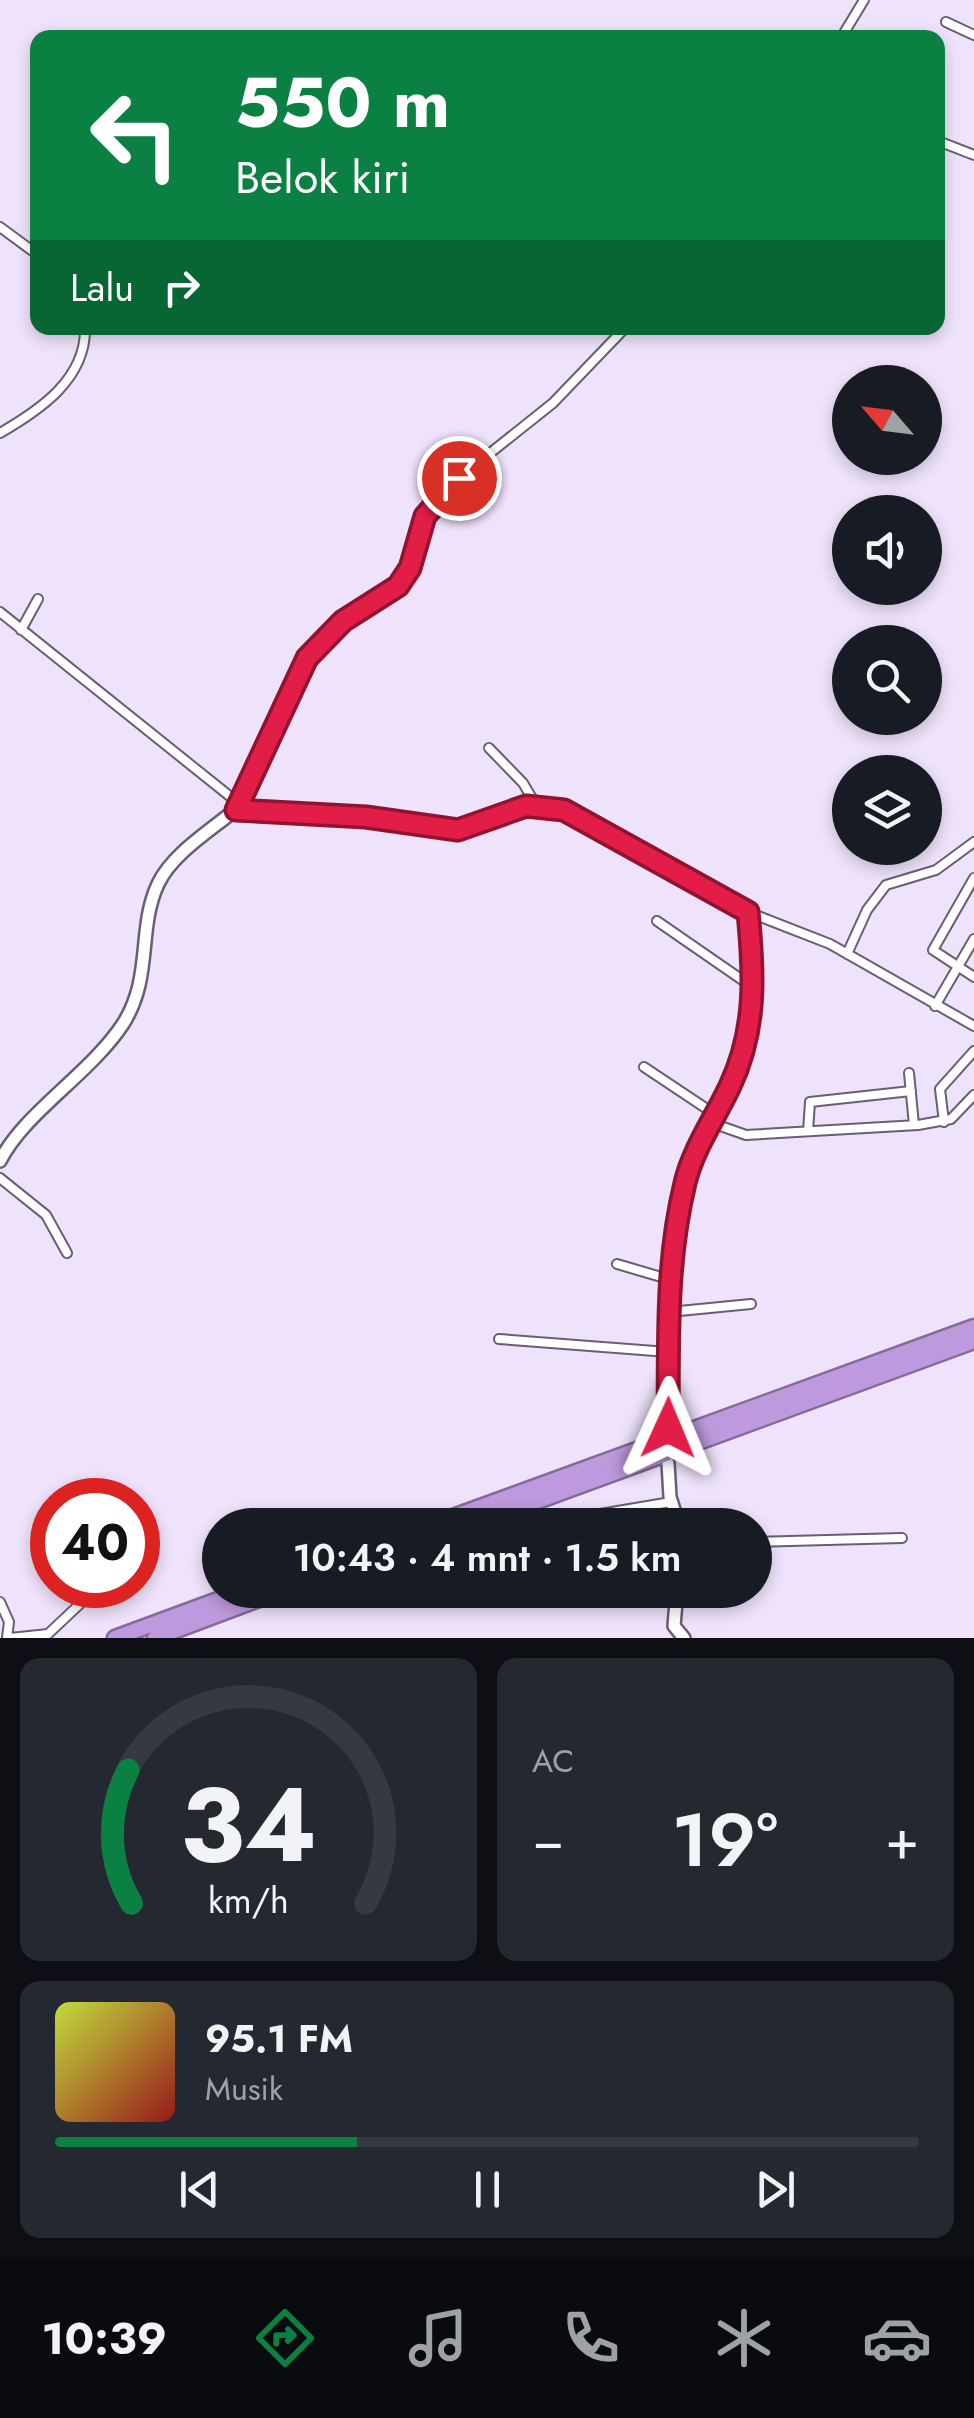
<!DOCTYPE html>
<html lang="id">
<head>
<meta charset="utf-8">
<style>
  body { margin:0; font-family:Jost,sans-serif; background:#242831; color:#f1f3f6; height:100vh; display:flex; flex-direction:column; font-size:38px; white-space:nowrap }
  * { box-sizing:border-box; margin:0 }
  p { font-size:32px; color:#9ea1a6 }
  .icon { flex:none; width:55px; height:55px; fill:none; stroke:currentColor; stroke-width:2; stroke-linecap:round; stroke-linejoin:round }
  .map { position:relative; height:1638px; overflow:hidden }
  .drawer { display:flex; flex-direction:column; gap:20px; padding:20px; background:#0d0f14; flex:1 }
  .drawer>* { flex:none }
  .guide { position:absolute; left:30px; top:30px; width:915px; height:305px; border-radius:20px; box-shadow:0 5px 15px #0003; background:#0b8043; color:#fff; overflow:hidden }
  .needle { width:65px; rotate:298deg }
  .controls { position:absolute; left:832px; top:365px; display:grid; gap:20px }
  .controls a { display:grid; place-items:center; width:110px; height:110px; border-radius:50%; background:#171b24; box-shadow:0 5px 15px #0003; font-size:50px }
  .speed { position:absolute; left:30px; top:1478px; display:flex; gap:20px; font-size:50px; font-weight:700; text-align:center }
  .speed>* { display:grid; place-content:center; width:130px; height:130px; border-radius:50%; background:#171b24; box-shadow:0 5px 15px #0003; line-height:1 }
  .speed .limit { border:15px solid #d22; background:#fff; color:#111 }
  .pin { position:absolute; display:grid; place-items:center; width:85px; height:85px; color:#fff; margin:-42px; border:5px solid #fff; border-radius:50%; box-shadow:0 2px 10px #0007 }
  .me { position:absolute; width:110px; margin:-55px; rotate:1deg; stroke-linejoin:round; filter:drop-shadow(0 0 8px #0008) }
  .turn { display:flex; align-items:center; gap:35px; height:210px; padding:0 40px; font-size:45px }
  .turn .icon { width:130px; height:130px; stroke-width:2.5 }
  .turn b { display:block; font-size:70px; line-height:85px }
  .then { display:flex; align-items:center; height:95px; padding:0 40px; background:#0003; gap:20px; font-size:38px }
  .big { font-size:75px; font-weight:600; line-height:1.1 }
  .drawer .card { flex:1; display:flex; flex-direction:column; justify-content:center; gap:15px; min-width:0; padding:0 35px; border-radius:20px; background:#242831 }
  .drawer .dial { align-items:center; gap:0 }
  .dial svg { height:260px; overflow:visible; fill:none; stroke:#363941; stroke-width:7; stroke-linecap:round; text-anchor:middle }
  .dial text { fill:#f1f3f6; stroke:none }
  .song { display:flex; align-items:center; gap:30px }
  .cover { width:120px; height:120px; border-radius:15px; background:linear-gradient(135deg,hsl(70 70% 55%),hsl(0 70% 35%)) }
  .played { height:10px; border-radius:5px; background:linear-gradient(90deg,#0b8043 35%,#363941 35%) }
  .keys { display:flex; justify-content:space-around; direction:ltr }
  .heat { display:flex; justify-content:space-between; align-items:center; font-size:55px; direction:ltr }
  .drawer .tiles { flex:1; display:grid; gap:20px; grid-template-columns:1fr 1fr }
  .card:last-child { grid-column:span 2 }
  .trip { position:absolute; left:202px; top:1508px; width:570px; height:100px; border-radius:50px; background:#171b24; box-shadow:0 5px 15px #0003; font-weight:600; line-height:100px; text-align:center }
  .tabs { display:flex; height:160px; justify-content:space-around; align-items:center; background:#090b0e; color:#9ea1a6 }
  .tabs .icon { width:70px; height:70px }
  .tabs .selected { color:#0b8043 }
  .tabs b { font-size:45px; color:#f1f3f6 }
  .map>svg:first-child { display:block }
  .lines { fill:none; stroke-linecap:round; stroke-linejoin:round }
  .street-casing { stroke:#695e73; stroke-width:12 }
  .secondary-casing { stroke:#695e73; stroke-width:16 }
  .highway-casing { stroke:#856b9a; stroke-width:19 }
  .street { stroke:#fff; stroke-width:8 }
  .secondary { stroke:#fff; stroke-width:11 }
  .highway { stroke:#be99dd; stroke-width:14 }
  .route-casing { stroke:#92132f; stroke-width:25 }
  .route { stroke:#e11d48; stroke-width:18 }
</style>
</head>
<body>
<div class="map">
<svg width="974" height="1638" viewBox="0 0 974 1638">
  <rect width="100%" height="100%" fill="#efe2fb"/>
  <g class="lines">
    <defs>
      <path id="street" d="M946,22l28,13
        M841,38l23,-38
        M938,141l36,14
        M0,227l38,28
        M0,433c40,-23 86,-54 85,-105
        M0,612l237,190
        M21,630l17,-31
        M489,748l34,35 13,22
        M235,810l72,-152 36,-37 55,-35 12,-18 15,-52 20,-27 108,-86 72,-75
        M974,878l-41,72 41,27
        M748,912l82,32 144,82
        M657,921l94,65
        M847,954l20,-44 19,-25 50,-15 38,-28
        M935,1006l39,-67
        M644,1067l72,48
        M909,1073l5,52
        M944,1122l-4,-33 34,-38
        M712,1123l34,12 172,-10 33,-6 23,-24
        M808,1131l2,-29 101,-11
        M0,1178l46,37 21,38
        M617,1264l51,15
        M669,1312l82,-8
        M499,1339l169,13
        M588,1516l83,-14
        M755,1542l147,-4
        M0,1602l9,20 -2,16
        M10,1638l38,-4 34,-32"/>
      <path id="secondary" d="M0,1161c24,-48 90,-87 123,-137 30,-47 14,-95 35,-140 14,-30 52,-53 77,-74l131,7 93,13 67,-24 38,4 184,102 4,99 -17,63 -46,93 -18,75 -3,186
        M668,1463l2,34 9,28
        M677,1590l-3,36 10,12"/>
      <path id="highway" d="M431,1525l543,-198
        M472,1525l502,-184
        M115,1638l130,-48
        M155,1638l128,-48"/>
    </defs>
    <use href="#street" class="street-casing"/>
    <use href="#secondary" class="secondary-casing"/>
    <use href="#highway" class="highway-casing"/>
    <use href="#street" class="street"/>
    <use href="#secondary" class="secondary"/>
    <use href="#highway" class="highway"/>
  </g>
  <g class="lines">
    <defs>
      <path id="route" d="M459,478l-34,38 -15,52 -12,18 -55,35 -36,37 -71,152 130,7 92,13 68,-24 38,4 184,102c6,61 9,117 -18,174 -15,32 -37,63 -45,97 -20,82 -16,162 -17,245"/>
    </defs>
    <use href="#route" class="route-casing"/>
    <use href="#route" class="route"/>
  </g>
</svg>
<div class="controls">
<a><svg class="needle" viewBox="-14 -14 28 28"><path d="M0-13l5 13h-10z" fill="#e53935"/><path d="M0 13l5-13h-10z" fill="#9ea1a6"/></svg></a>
<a><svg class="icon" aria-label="sound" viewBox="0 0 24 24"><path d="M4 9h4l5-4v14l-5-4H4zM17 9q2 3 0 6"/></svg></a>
<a><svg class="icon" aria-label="search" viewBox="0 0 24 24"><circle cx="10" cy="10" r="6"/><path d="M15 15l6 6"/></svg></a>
<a><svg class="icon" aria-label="layers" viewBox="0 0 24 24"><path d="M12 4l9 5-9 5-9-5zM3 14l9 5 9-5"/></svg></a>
</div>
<div class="speed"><div class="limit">40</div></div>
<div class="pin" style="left:459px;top:478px;background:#d93025"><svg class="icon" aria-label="arrive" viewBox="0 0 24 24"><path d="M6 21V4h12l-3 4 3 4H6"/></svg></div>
<svg class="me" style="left:668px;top:1428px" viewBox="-20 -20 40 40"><path d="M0-17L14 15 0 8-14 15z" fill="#e11d48" stroke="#fff" stroke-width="4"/></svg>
<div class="trip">10:43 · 4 mnt · 1.5 km</div>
<div class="guide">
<div class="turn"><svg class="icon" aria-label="left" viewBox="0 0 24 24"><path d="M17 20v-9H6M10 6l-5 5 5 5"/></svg><div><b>550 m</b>Belok kiri</div></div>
<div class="then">Lalu<svg class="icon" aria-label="right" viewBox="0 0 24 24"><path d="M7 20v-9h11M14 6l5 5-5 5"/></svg></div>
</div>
</div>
<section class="drawer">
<div class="tiles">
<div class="card dial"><svg viewBox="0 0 100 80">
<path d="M14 69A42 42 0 1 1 86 69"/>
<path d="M14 69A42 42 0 0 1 13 28" stroke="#0b8043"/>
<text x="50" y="56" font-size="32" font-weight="700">34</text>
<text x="50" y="72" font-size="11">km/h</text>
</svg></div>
<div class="card"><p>AC</p>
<div class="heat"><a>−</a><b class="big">19°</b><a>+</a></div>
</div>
<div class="card">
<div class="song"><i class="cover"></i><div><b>95.1 FM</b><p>Musik</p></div></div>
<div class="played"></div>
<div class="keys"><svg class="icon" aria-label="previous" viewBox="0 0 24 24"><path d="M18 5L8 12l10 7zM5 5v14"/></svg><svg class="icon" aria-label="pause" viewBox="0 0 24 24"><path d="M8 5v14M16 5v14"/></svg><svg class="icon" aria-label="next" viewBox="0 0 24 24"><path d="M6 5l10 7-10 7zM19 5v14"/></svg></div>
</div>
</div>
</section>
<nav class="tabs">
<b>10:39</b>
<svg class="icon selected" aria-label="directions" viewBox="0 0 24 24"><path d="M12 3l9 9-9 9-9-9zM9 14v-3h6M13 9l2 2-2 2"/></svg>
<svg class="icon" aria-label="music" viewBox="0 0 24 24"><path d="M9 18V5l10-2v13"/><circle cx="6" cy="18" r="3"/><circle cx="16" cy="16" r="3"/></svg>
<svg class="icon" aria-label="phone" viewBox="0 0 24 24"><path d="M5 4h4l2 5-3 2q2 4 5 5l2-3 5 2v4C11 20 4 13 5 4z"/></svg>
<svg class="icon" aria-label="climate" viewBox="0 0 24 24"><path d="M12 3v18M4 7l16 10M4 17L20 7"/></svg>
<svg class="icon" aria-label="car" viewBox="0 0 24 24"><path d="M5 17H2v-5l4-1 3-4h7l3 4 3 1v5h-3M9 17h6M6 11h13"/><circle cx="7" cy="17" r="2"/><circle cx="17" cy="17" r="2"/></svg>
</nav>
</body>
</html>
